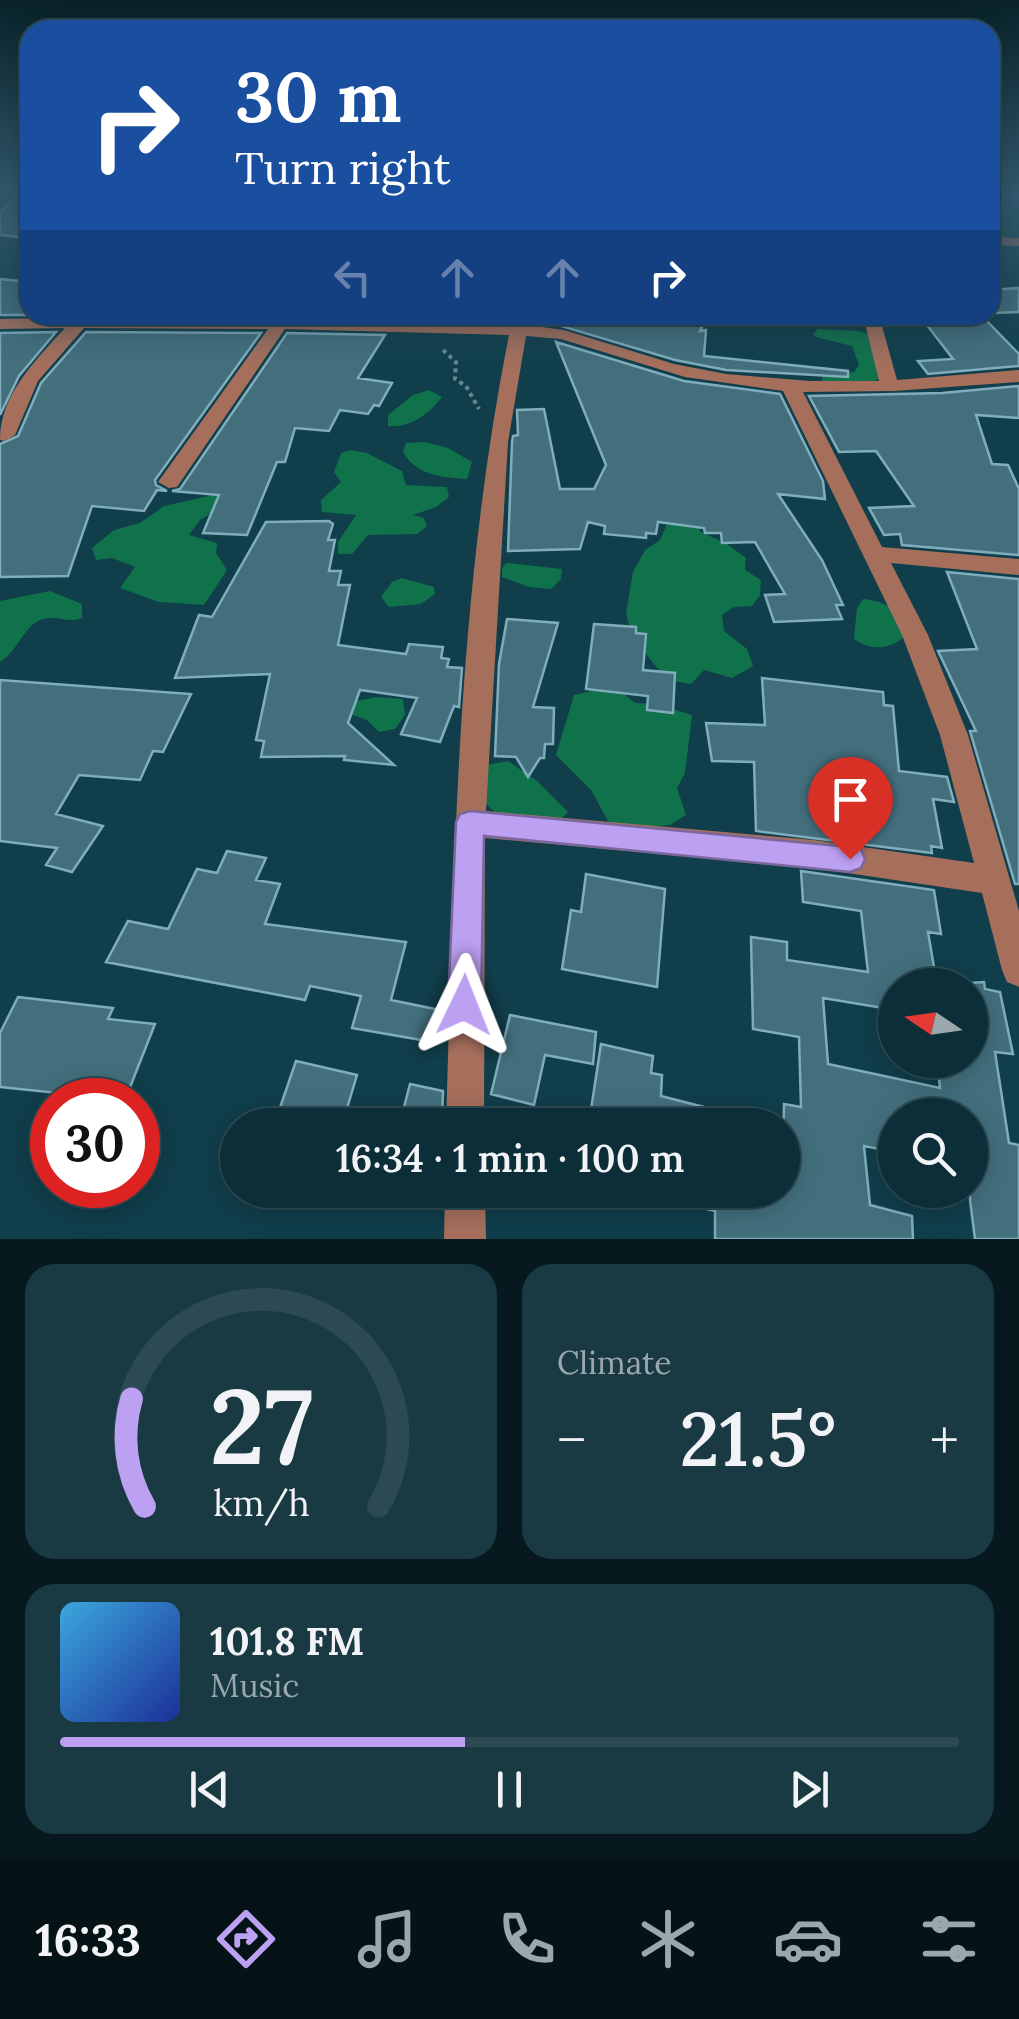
<!DOCTYPE html>
<html lang="en">
<head>
<meta charset="utf-8">
<style>
  body { margin:0; font-family:Lora,serif; background:#1a3a43; color:#f1f3f6; height:100vh; display:flex; flex-direction:column; font-size:38px; white-space:nowrap }
  * { box-sizing:border-box; margin:0 }
  p { font-size:32px; color:#9aa8ae }
  .icon { flex:none; width:55px; height:55px; fill:none; stroke:currentColor; stroke-width:2; stroke-linecap:round; stroke-linejoin:round }
  .map { position:relative; height:1239px; overflow:hidden }
  .side { display:flex; flex-direction:column; gap:25px; padding:25px; background:#07191f; flex:1 }
  .side>* { flex:none }
  .hud { position:absolute; left:20px; top:20px; width:980px; height:305px; border-radius:30px; box-shadow:0 5px 25px #0003,0 0 0 2px #2c4a53; background:#1a4fa0; color:#fff; overflow:hidden }
  .needle { width:65px; rotate:283deg }
  .controls { position:absolute; left:878px; top:968px; display:grid; gap:20px }
  .controls a { display:grid; place-items:center; width:110px; height:110px; border-radius:50%; background:#0c2e38; box-shadow:0 5px 25px #0003,0 0 0 2px #2c4a53; font-size:50px }
  .speed { position:absolute; left:30px; top:1078px; display:flex; gap:20px; font-size:50px; font-weight:700; text-align:center }
  .speed>* { display:grid; place-content:center; width:130px; height:130px; border-radius:50%; background:#0c2e38; box-shadow:0 5px 25px #0003,0 0 0 2px #2c4a53; line-height:1 }
  .speed .limit { border:15px solid #d22; background:#fff; color:#111 }
  .pin { position:absolute; display:grid; place-items:center; width:85px; height:85px; color:#fff; margin:-102px -42px; border-radius:50% 50% 50% 0; rotate:-45deg; box-shadow:0 0 10px #0007 }
  .pin .icon { rotate:45deg }
  .me { position:absolute; width:110px; margin:-55px; rotate:2deg; stroke-linejoin:round; filter:drop-shadow(0 0 8px #0008) }
  .turn { display:flex; align-items:center; gap:35px; height:210px; padding:0 50px; font-size:45px }
  .turn .icon { width:130px; height:130px; stroke-width:2.5 }
  .turn b { display:block; font-size:70px; line-height:85px }
  .lanes { display:flex; align-items:center; height:95px; padding:0 50px; background:#0003; justify-content:center; gap:50px; direction:ltr }
  .lanes .off { opacity:.35 }
  .big { font-size:75px; font-weight:600; line-height:1.1 }
  .side .card { flex:1; display:flex; flex-direction:column; justify-content:center; gap:15px; min-width:0; padding:0 35px; border-radius:30px; background:#1a3a43 }
  .side .dial { align-items:center; gap:0 }
  .dial svg { height:260px; overflow:visible; fill:none; stroke:#2c4a53; stroke-width:7; stroke-linecap:round; text-anchor:middle }
  .dial text { fill:#f1f3f6; stroke:none }
  .song { display:flex; align-items:center; gap:30px }
  .cover { width:120px; height:120px; border-radius:15px; background:linear-gradient(135deg,hsl(200 70% 55%),hsl(230 70% 35%)) }
  .played { height:10px; border-radius:5px; background:linear-gradient(90deg,#bca0f2 45%,#2c4a53 45%) }
  .keys { display:flex; justify-content:space-around; direction:ltr }
  .heat { display:flex; justify-content:space-between; align-items:center; font-size:55px; direction:ltr }
  .side .tiles { flex:1; display:grid; gap:25px; grid-template-columns:1fr 1fr }
  .card:last-child { grid-column:span 2 }
  .trip { position:absolute; left:220px; top:1108px; width:580px; height:100px; border-radius:50px; background:#0c2e38; box-shadow:0 5px 25px #0003,0 0 0 2px #2c4a53; font-weight:600; line-height:100px; text-align:center }
  .dock { display:flex; height:160px; justify-content:space-around; align-items:center; background:#051216; color:#9aa8ae }
  .dock .icon { width:70px; height:70px }
  .dock .selected { color:#bca0f2 }
  .dock b { font-size:45px; color:#f1f3f6 }
  .map>svg:first-child { display:block }
  .green { fill:#0f724b }
  .building { fill:#436f7d; stroke:#7fadbc; stroke-width:2.5 }
  .lines { fill:none; stroke-linecap:round; stroke-linejoin:round }
  .path { stroke:#648893; stroke-width:4; stroke-dasharray:4 4; stroke-linecap:butt }
  .minor { fill:#a66f5c; fill-rule:evenodd }
  .route { fill:#bca0f2; stroke:#7a689d; stroke-width:2.5 }
</style>
</head>
<body>
<div class="map">
<svg width="1019" height="1239" viewBox="0 0 1019 1239">
  <rect width="100%" height="100%" fill="#103e4b"/>
  <path class="green" d="M818,329l40,2 24,7 -2,40 -15,9 -43,-6 1,-5 31,-4 5,-7 -7,-19 -36,-9 -3,-3z
    M429,390l13,7c-14,18 -32,31 -54,29v-11l25,-20z
    M425,442l23,6 24,14 -5,17c-26,-2 -50,-3 -64,-27l3,-9z
    M350,450l17,3 35,18 4,14 41,2 2,10 -13,10 -23,8 11,3 3,8 -10,8 -49,1 -16,19h-14v-12l18,-27 -34,-3 -1,-12 20,-18 -7,-10 7,-19z
    M217,494l12,8 -29,18 -11,15 28,8 -1,10 11,17 -23,35 -45,-3 -39,-14 15,-21 -23,-9 -16,2 -4,-12 22,-18 26,-7 24,-17z
    M708,514l-9,17 28,13 19,14 -1,12 16,10 -1,15 -8,11 -18,1 -12,8 2,16 23,18 6,17 -21,12 -28,-8 -13,14 -24,-4 -35,-43 -6,-24 7,-41 12,-22 15,-10 9,-21z
    M507,563l55,6 -1,10 -10,10 -22,-2 -27,-10v-9z
    M402,578l32,9 1,7 -14,10 -32,3 -8,-10 11,-15z
    M50,591l32,13v14c-14,5 -20,-1 -33,0 -24,1 -29,32 -49,44v-61z
    M863,599c28,3 34,11 42,37 -16,14 -34,15 -51,3l3,-31z
    M614,686l21,17 21,1 36,11 -7,58 -8,15 9,27 -16,10 -43,4 -19,-8 -17,-31 -35,-35 18,-60z
    M377,697l26,2 2,16 -10,14 -16,3 -12,-12 -16,-6 -5,-11z
    M508,761l29,20 31,31 -10,10 -59,-6 -19,-18 6,-33z"/>
  <path class="building" d="M21,193h9v45l-30,-3v-23z
    M0,279l30,3v33h-30z
    M1019,288v24l-24,1 -5,-9v-14z
    M564,315h144l-8,16 6,-1 -2,26 144,15v6l-122,-7 -51,-10 -114,-34z
    M983,317l36,37v12l-91,8 -10,-13 35,-2 -30,-39z
    M56,332l-37,44 -19,39v-82z
    M86,332l175,1 -106,147 1,5 11,6 -10,-1 -13,21 -52,-5 -24,70 -68,1v-133l18,-8 23,-53z
    M287,333l98,2 -27,43 34,5 -13,23 -5,-1 -6,9 -28,-4 -11,21 -34,-3 -10,34h-8l-30,73 -44,-2 16,-38 -47,-4 8,-2z
    M556,342l128,39 96,13 43,87 2,18 -47,-5 44,66 21,45h-7l6,14 -68,3 -9,-27 20,-1 -30,-52 -33,1 -1,-10h-16l-1,-5 -46,-6 -2,12 -10,-1v5l-42,-4 1,-8 -17,-4 -8,27 -72,2 4,-109 1,-6 5,-1 -1,-25 27,-1 16,80h34l12,-24z
    M1019,386v32l-43,-3 16,49 16,1 11,24v66l-117,-10 -2,-11 -16,1 -15,-27 45,-2 -38,-55 -37,1 -30,-56 133,-3z
    M329,521l4,3 -5,16h7l-6,31h12l-3,14h12l-12,60 68,9 3,-10 34,3 -2,11 8,1 -2,8 15,1 -3,39 -5,-1 -14,36 -39,-8 16,-36 -57,-8 -12,33 46,42 -50,-5 1,-4 -84,1 3,-16 -8,-1 14,-66 -95,4 24,-63 13,2 54,-95z
    M947,572l72,7v305h-4l-45,-153h6l-38,-80 39,-2z
    M507,619l51,4 -25,84 21,1 -1,36h-8l-1,14h-4l-12,19 -12,-20 -21,-1 4,-92z
    M594,624l42,3v6l10,1 -3,36 32,3 -2,40 -26,-3 1,-14 -62,-7z
    M762,678l121,14 1,13 9,1 6,65 48,6 7,25 -21,-3 9,49 -11,-2 1,7 -176,-22 -2,-69 -42,-1 -6,-38 59,2z
    M0,680l191,14 -28,58 -10,-1 -13,29 -61,-5 -23,39 47,12 -31,46 -26,-7 11,-17 -57,-7z
    M227,851l39,7 -10,22 24,4 -15,40 141,18 -15,58 49,10 -7,32 -81,-14 9,-32 -51,-10 -5,14 -199,-38 22,-41 40,8 29,-60 20,4z
    M801,871l133,19 7,44 -13,-2 9,53h-42v25l-72,-12 5,66 112,24 -3,-28h33v-77l14,-1 1,7 15,3 13,62 -18,-2 14,91 10,2v94h-44l-5,-39v-85h-75v37l-31,-6 6,59 42,11 1,23h-198v-28l-49,-12 1,-9h115l2,-86 17,3 -2,-70 -46,-8 -2,-92 36,5v18l81,12 -7,-61 -58,-9z
    M586,874l79,15 -8,98 -95,-18 9,-59 10,2z
    M18,997l95,11 -5,11 47,5 -30,76 -125,-13v-54z
    M510,1015l86,17 -3,32 -48,-9 -11,50 -43,-11z
    M601,1044l52,12 -2,17 11,2 -1,21 78,20 -1,9h-110l-38,-9z
    M296,1061l61,14 -15,50h-68z
    M410,1084l33,7 -1,29 -39,-9z"/>
  <g class="lines">
    <path class="path" d="M443,350l13,12 -1,17 11,7 13,23"/>
    <path class="minor" d="M990,237l29,1v8l-29,-1z
      M863,315h16l18,65 122,-10v12l-125,9 -91,1 79,155 137,12v16l-128,-12 37,72 40,100 51,176v76l-12,-5 -5,-12 -20,-77 -168,-25 -329,-30 -1,287h-38c8,-264 11,-530 63,-790l-224,-6 -108,158 -8,1 -11,-6 110,-153 -184,-1 -46,53 -23,54 -10,6 -5,-1c0,-46 36,-80 65,-112l-65,1v-10l174,-3 345,8 45,6 110,34 52,10 84,7h69zM526,336l35,3 124,38 98,14 119,244 38,100 34,128 -160,-23 -328,-29 22,-369z
      M445,1190h40l1,49h-42z"/>
  </g>
  <linearGradient id="sky" x2="0" y2="1"><stop stop-color="#092229"/><stop offset="0.53" stop-color="#31586c"/><stop offset="1" stop-color="#31586c" stop-opacity="0"/></linearGradient>
  <rect width="1019" height="367" fill="url(#sky)"/>
  <path class="route" d="M470,811l380,36 11,3 4,9 -4,9 -11,4 -366,-36 -3,169 -5,11 -12,5 -11,-5 -5,-11 8,-183 4,-8z"/>
</svg>
<div class="controls">
<a><svg class="needle" viewBox="-14 -14 28 28"><path d="M0-13l5 13h-10z" fill="#e53935"/><path d="M0 13l5-13h-10z" fill="#9aa8ae"/></svg></a>
<a><svg class="icon" aria-label="search" viewBox="0 0 24 24"><circle cx="10" cy="10" r="6"/><path d="M15 15l6 6"/></svg></a>
</div>
<div class="speed"><div class="limit">30</div></div>
<div class="pin" style="left:850px;top:859px;background:#d93025"><svg class="icon" aria-label="arrive" viewBox="0 0 24 24"><path d="M6 21V4h12l-3 4 3 4H6"/></svg></div>
<svg class="me" style="left:464px;top:1005px" viewBox="-20 -20 40 40"><path d="M0-17L14 15 0 8-14 15z" fill="#bca0f2" stroke="#fff" stroke-width="4"/></svg>
<div class="trip">16:34 · 1 min · 100 m</div>
<div class="hud">
<div class="turn"><svg class="icon" aria-label="right" viewBox="0 0 24 24"><path d="M7 20v-9h11M14 6l5 5-5 5"/></svg><div><b>30 m</b>Turn right</div></div>
<div class="lanes"><svg class="icon off" aria-label="left" viewBox="0 0 24 24"><path d="M17 20v-9H6M10 6l-5 5 5 5"/></svg><svg class="icon off" aria-label="ahead" viewBox="0 0 24 24"><path d="M12 20V5M6 11l6-6 6 6"/></svg><svg class="icon off" aria-label="ahead" viewBox="0 0 24 24"><path d="M12 20V5M6 11l6-6 6 6"/></svg><svg class="icon" aria-label="right" viewBox="0 0 24 24"><path d="M7 20v-9h11M14 6l5 5-5 5"/></svg></div>
</div>
</div>
<section class="side">
<div class="tiles">
<div class="card dial"><svg viewBox="0 0 100 80">
<path d="M14 69A42 42 0 1 1 86 69"/>
<path d="M14 69A42 42 0 0 1 10 36" stroke="#bca0f2"/>
<text x="50" y="56" font-size="32" font-weight="700">27</text>
<text x="50" y="72" font-size="11">km/h</text>
</svg></div>
<div class="card"><p>Climate</p>
<div class="heat"><a>−</a><b class="big">21.5°</b><a>+</a></div>
</div>
<div class="card">
<div class="song"><i class="cover"></i><div><b>101.8 FM</b><p>Music</p></div></div>
<div class="played"></div>
<div class="keys"><svg class="icon" aria-label="previous" viewBox="0 0 24 24"><path d="M18 5L8 12l10 7zM5 5v14"/></svg><svg class="icon" aria-label="pause" viewBox="0 0 24 24"><path d="M8 5v14M16 5v14"/></svg><svg class="icon" aria-label="next" viewBox="0 0 24 24"><path d="M6 5l10 7-10 7zM19 5v14"/></svg></div>
</div>
</div>
</section>
<nav class="dock">
<b>16:33</b>
<svg class="icon selected" aria-label="directions" viewBox="0 0 24 24"><path d="M12 3l9 9-9 9-9-9zM9 14v-3h6M13 9l2 2-2 2"/></svg>
<svg class="icon" aria-label="music" viewBox="0 0 24 24"><path d="M9 18V5l10-2v13"/><circle cx="6" cy="18" r="3"/><circle cx="16" cy="16" r="3"/></svg>
<svg class="icon" aria-label="phone" viewBox="0 0 24 24"><path d="M5 4h4l2 5-3 2q2 4 5 5l2-3 5 2v4C11 20 4 13 5 4z"/></svg>
<svg class="icon" aria-label="climate" viewBox="0 0 24 24"><path d="M12 3v18M4 7l16 10M4 17L20 7"/></svg>
<svg class="icon" aria-label="car" viewBox="0 0 24 24"><path d="M5 17H2v-5l4-1 3-4h7l3 4 3 1v5h-3M9 17h6M6 11h13"/><circle cx="7" cy="17" r="2"/><circle cx="17" cy="17" r="2"/></svg>
<svg class="icon" aria-label="filters" viewBox="0 0 24 24"><path d="M4 7h16M4 17h16"/><circle cx="9" cy="7" r="2"/><circle cx="15" cy="17" r="2"/></svg>
</nav>
</body>
</html>
